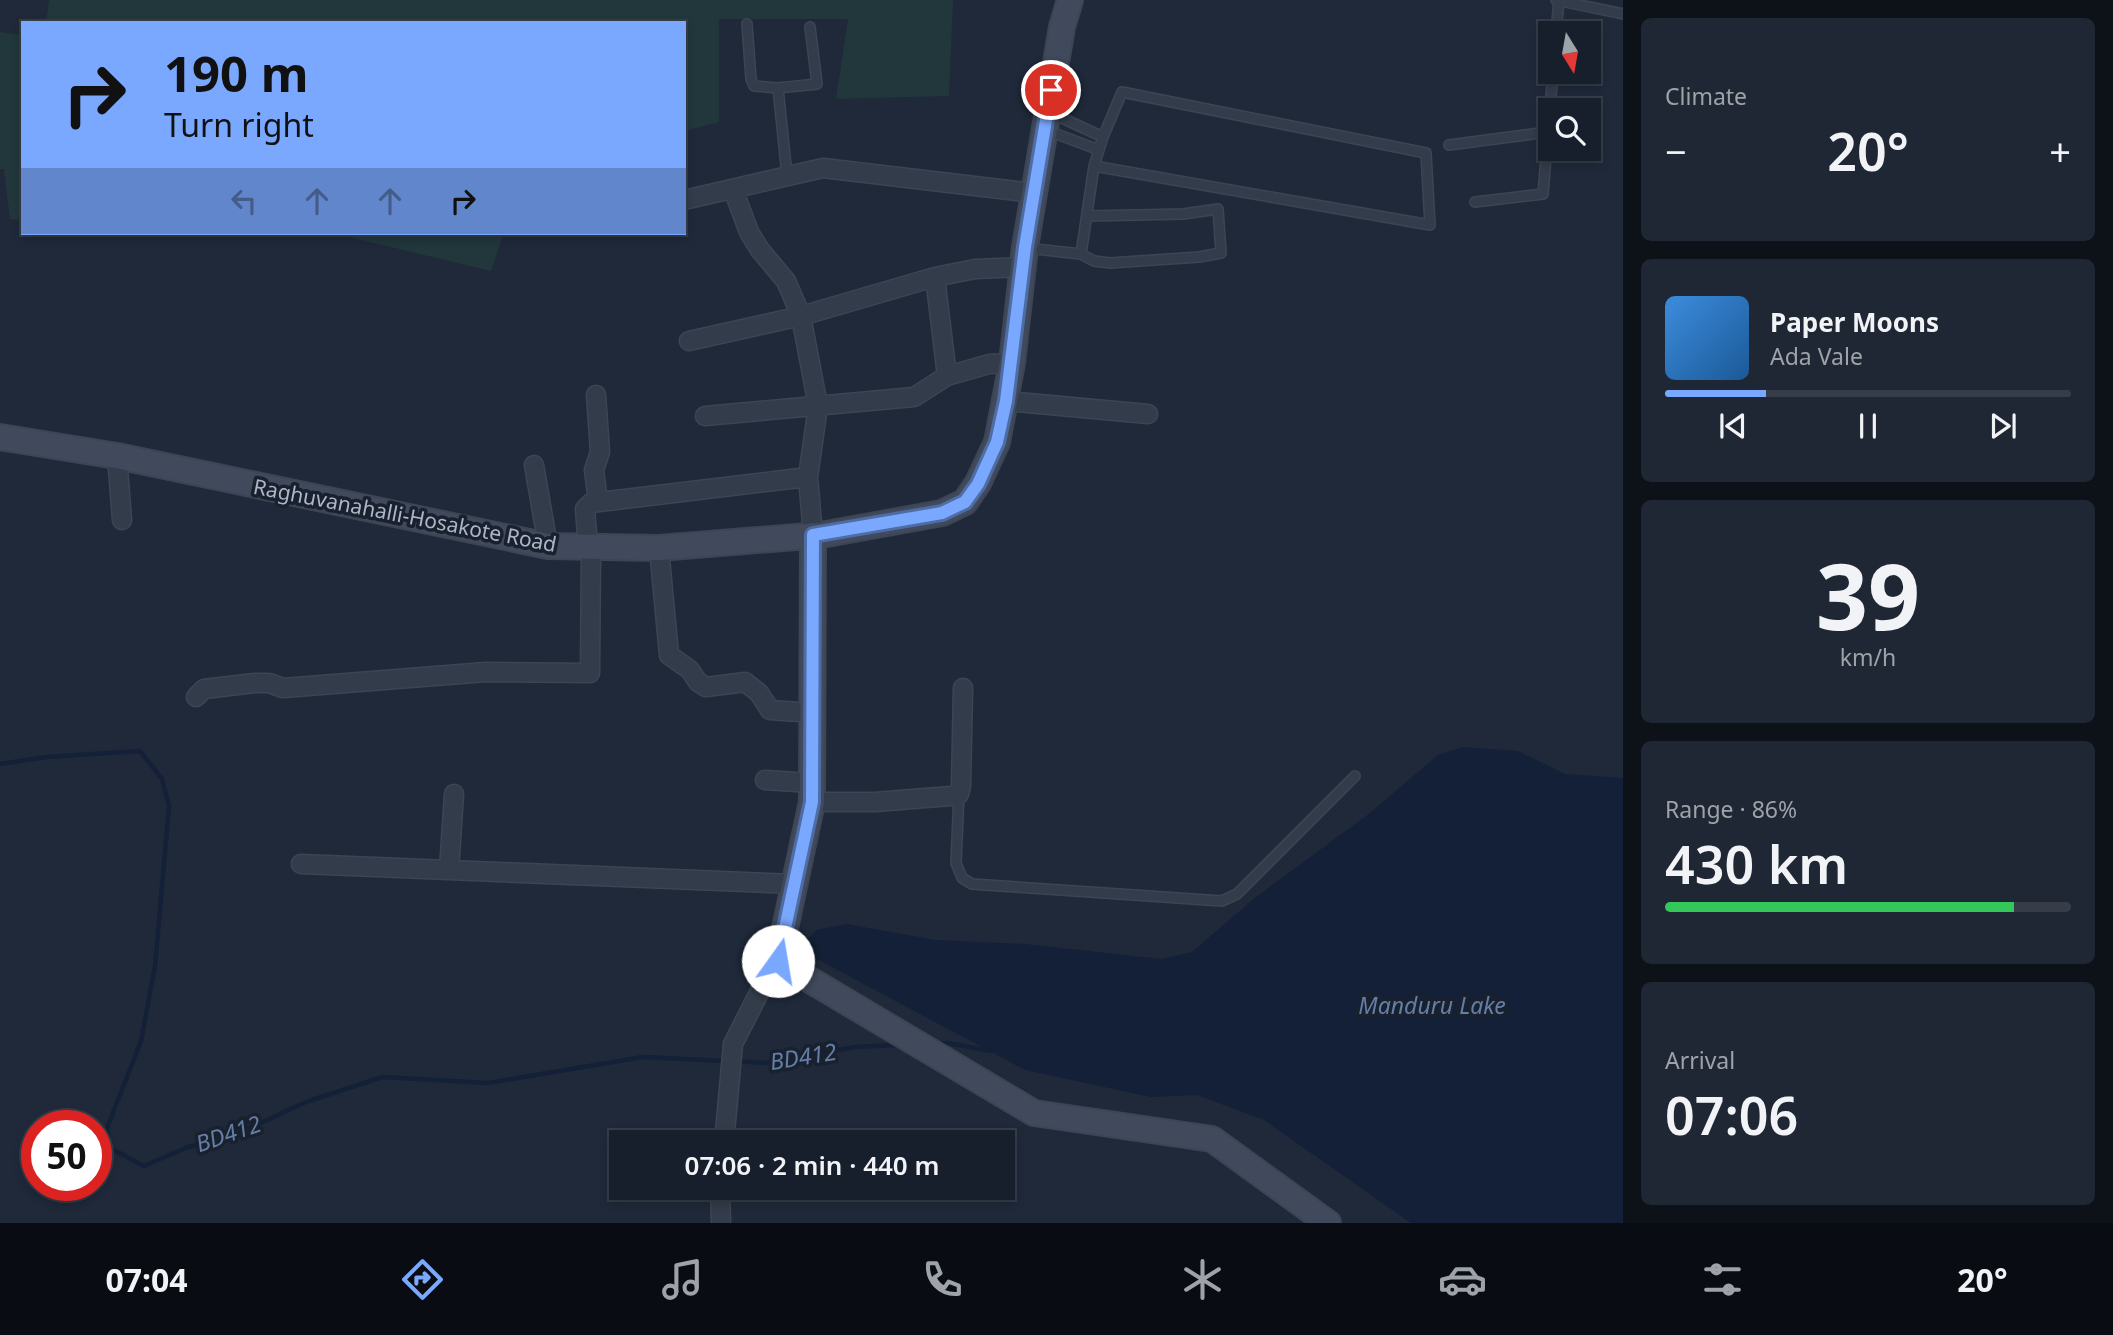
<!DOCTYPE html>
<html lang="en">
<head>
<meta charset="utf-8">
<style>
  body { margin:0; font-family:"Noto Sans",sans-serif; background:#202734; color:#f1f3f6; height:100vh; display:flex; flex-direction:column; font-size:26px; white-space:nowrap }
  * { box-sizing:border-box; margin:0 }
  p { font-size:23px; color:#9ea2a9 }
  .icon { flex:none; width:38px; height:38px; fill:none; stroke:currentColor; stroke-width:2; stroke-linecap:round; stroke-linejoin:round }
  .map { position:relative; flex:1; overflow:hidden }
  .drawer { display:flex; flex-direction:column; gap:18px; padding:18px; background:#0d1118; width:490px }
  .drawer>* { flex:none }
  .top-card { position:absolute; left:21px; top:21px; width:665px; height:214px; border-radius:0px; box-shadow:0 4px 10px #0003,0 0 0 2px #363d48; background:#7aa8fe; color:#111; overflow:hidden }
  .needle { width:46px; rotate:169deg }
  .buttons { position:absolute; left:1538px; top:21px; display:grid; gap:14px }
  .buttons a { display:grid; place-items:center; width:63px; height:63px; border-radius:0px; background:#171f2c; box-shadow:0 4px 10px #0003,0 0 0 2px #363d48; font-size:35px }
  .speed { position:absolute; left:21px; top:1110px; display:flex; gap:14px; font-size:35px; font-weight:700; text-align:center }
  .speed>* { display:grid; place-content:center; width:91px; height:91px; border-radius:50%; background:#171f2c; box-shadow:0 4px 10px #0003,0 0 0 2px #363d48; line-height:1 }
  .speed .limit { border:10px solid #d22; background:#fff; color:#111 }
  .pin { position:absolute; display:grid; place-items:center; width:60px; height:60px; color:#fff; margin:-30px; border:4px solid #fff; border-radius:50%; box-shadow:0 2px 7px #0007 }
  .me { position:absolute; width:77px; margin:-38px; rotate:13deg; stroke-linejoin:round; filter:drop-shadow(0 0 5px #0008) }
  .turn { display:flex; align-items:center; gap:24px; height:147px; padding:0 28px; font-size:32px }
  .turn .icon { width:91px; height:91px; stroke-width:2.5 }
  .turn b { display:block; font-size:49px; line-height:60px }
  .lanes { display:flex; align-items:center; height:66px; padding:0 28px; background:#0003; justify-content:center; gap:35px; direction:ltr }
  .lanes .off { opacity:.35 }
  .big { font-size:52px; font-weight:600; line-height:1.1 }
  .drawer .tile { flex:1; display:flex; flex-direction:column; justify-content:center; gap:10px; min-width:0; padding:0 24px; border-radius:10px; background:#202734 }
  .drawer .dial { align-items:center; gap:0 }
  .dial b { font-size:91px; line-height:1 }
  .song { display:flex; align-items:center; gap:21px }
  .cover { width:84px; height:84px; border-radius:10px; background:linear-gradient(135deg,hsl(210 70% 55%),hsl(210 70% 35%)) }
  .played { height:7px; border-radius:4px; background:linear-gradient(90deg,#7aa8fe 25%,#363d48 25%) }
  .keys { display:flex; justify-content:space-around; direction:ltr }
  .heat { display:flex; justify-content:space-between; align-items:center; font-size:38px; direction:ltr }
  .charge { height:10px; border-radius:5px; background:linear-gradient(90deg,#34c759 86%,#363d48 0) }
  .trip { position:absolute; left:609px; top:1130px; width:406px; height:70px; border-radius:0px; background:#171f2c; box-shadow:0 4px 10px #0003,0 0 0 2px #363d48; font-weight:600; line-height:70px; text-align:center }
  .dock { display:flex; height:112px; justify-content:space-around; align-items:center; background:#090c12; color:#9ea2a9 }
  .dock .icon { width:49px; height:49px }
  .dock .selected { color:#7aa8fe }
  .dock b { font-size:32px; color:#f1f3f6 }
  main { display:flex; flex:1; min-height:0 }
  .map>svg:first-child { display:block }
  .green { fill:#21373b }
  .water { fill:#132037 }
  .lines { fill:none; stroke-linecap:round; stroke-linejoin:round }
  .stream { stroke:#132037; stroke-width:4.5 }
  .service-casing { stroke:#3c4553; stroke-width:12 }
  .minor-casing { stroke:#3c4553; stroke-width:21 }
  .secondary-casing { stroke:#3c4553; stroke-width:28 }
  .service { stroke:#333c4a; stroke-width:9 }
  .minor { stroke:#333c4a; stroke-width:18 }
  .secondary { stroke:#414a5d; stroke-width:24 }
  .route-casing { stroke:#4f6da5; stroke-width:18 }
  .route { stroke:#7aa8fe; stroke-width:12 }
  .labels { text-anchor:middle; dominant-baseline:central; stroke-width:7; stroke-linejoin:round; paint-order:stroke }
  .street-label { font-size:21px; fill:#adb6c7; stroke:#19212e }
  .water-label { font-size:23px; font-style:italic; fill:#647ea8; stroke:#19212e }
</style>
</head>
<body>
<main>
<div class="map">
<svg width="1623" height="1223" viewBox="0 0 1623 1223">
  <rect width="100%" height="100%" fill="#1f293a"/>
  <path class="green" d="M49,0h904l-4,96 -113,3 12,-80h-129v103l-35,9v-108h-638z
    M0,32l23,3v185l-13,-1 -6,-50h-4z
    M332,233h172l-13,38z"/>
  <path class="water" d="M1463,747l55,4 47,23 58,4v445h-212l-147,-103 -67,-25 -46,2 -126,-27 -212,-113 -6,-16 9,-11 30,-6 90,16 89,4 136,15 31,-7 64,-55 114,-84 68,-58z"/>
  <g class="lines">
    <path class="stream" d="M0,764l47,-7 93,-6 22,28 7,27 -14,160 -14,75 -34,87 3,20 34,18 44,-19 38,-8 80,-37 76,-25 106,6 155,-26 83,4
      M936,1044l12,-1 42,8
      M735,1061l29,2 92,-16 41,-2"/>
    <defs>
      <path id="service" d="M1556,0l67,14
        M747,24l4,55 3,7 24,2 39,-4 -7,-57
        M1556,33l3,-33
        M778,88l9,88
        M1049,112l54,25 19,-45 304,61 4,72 -336,-59
        M1046,130l53,20
        M1449,145l99,-13
        M1475,202l68,-8 10,-122
        M1026,248l55,6 13,-88 9,-29
        M1081,254l13,7 16,2 89,-6 22,-4 -3,-44 -35,5 -96,2
        M959,794l-3,69 6,15 10,6 250,17 15,-7 118,-118"/>
      <path id="minor" d="M733,189l16,43 11,18 26,31 15,35 17,90 -10,71 5,58
        M684,200l139,-32 211,25
        M935,277l12,99
        M689,341l112,-25 134,-39 40,-8 47,-2
        M596,395l4,57 -6,18 4,32
        M1006,401l142,13
        M705,416l209,-19 33,-21 42,-12 23,-1
        M117,456l5,64
        M534,465l14,81
        M588,548l-3,-39 6,-6 217,-26
        M659,548l10,107 21,15 8,12 8,5 39,-5 14,11 11,17 44,3
        M196,697l8,-8 51,-6h14l14,5 203,-16 104,1 1,-125
        M765,780l47,3
        M812,802h63l76,-6 8,-2 2,-8 2,-98
        M301,864l494,20
        M449,870l5,-76
        M724,1143l9,-99 29,-57 16,-26
        M720,1188l1,35"/>
      <path id="secondary" d="M0,437l117,19 431,90 111,2 162,-13 121,-22 23,-11 13,-19 19,-41 15,-79 13,-116 37,-220 8,-27
        M813,535l-1,267 -34,159 256,152 178,26 116,84"/>
    </defs>
    <use href="#service" class="service-casing"/>
    <use href="#minor" class="minor-casing"/>
    <use href="#secondary" class="secondary-casing"/>
    <use href="#service" class="service"/>
    <use href="#minor" class="minor"/>
    <use href="#secondary" class="secondary"/>
  </g>
  <g class="lines">
    <defs>
      <path id="route" d="M778,961l34,-159 1,-267 129,-22 23,-11 13,-18 19,-42 9,-41 19,-154 26,-157"/>
    </defs>
    <use href="#route" class="route-casing"/>
    <use href="#route" class="route"/>
  </g>
  <g class="labels">
    <g class="street-label">
      <text transform="translate(405 515) rotate(11)">Raghuvanahalli-Hosakote Road</text>
    </g>
    <g class="water-label">
      <text x="1432" y="1005">Manduru Lake</text>
      <text transform="translate(803 1056) rotate(-9)">BD412</text>
      <text transform="translate(228 1133) rotate(-19)">BD412</text>
    </g>
  </g>
</svg>
<div class="buttons">
<a><svg class="needle" viewBox="-14 -14 28 28"><path d="M0-13l5 13h-10z" fill="#e53935"/><path d="M0 13l5-13h-10z" fill="#9ea2a9"/></svg></a>
<a><svg class="icon" aria-label="search" viewBox="0 0 24 24"><circle cx="10" cy="10" r="6"/><path d="M15 15l6 6"/></svg></a>
</div>
<div class="speed"><div class="limit">50</div></div>
<div class="pin" style="left:1051px;top:90px;background:#d93025"><svg class="icon" aria-label="arrive" viewBox="0 0 24 24"><path d="M6 21V4h12l-3 4 3 4H6"/></svg></div>
<svg class="me" style="left:778px;top:961px" viewBox="-20 -20 40 40"><circle r="19" fill="#fff"/><path d="M0-13L10 11 0 6-10 11z" fill="#7aa8fe"/></svg>
<div class="trip">07:06 · 2 min · 440 m</div>
<div class="top-card">
<div class="turn"><svg class="icon" aria-label="right" viewBox="0 0 24 24"><path d="M7 20v-9h11M14 6l5 5-5 5"/></svg><div><b>190 m</b>Turn right</div></div>
<div class="lanes"><svg class="icon off" aria-label="left" viewBox="0 0 24 24"><path d="M17 20v-9H6M10 6l-5 5 5 5"/></svg><svg class="icon off" aria-label="ahead" viewBox="0 0 24 24"><path d="M12 20V5M6 11l6-6 6 6"/></svg><svg class="icon off" aria-label="ahead" viewBox="0 0 24 24"><path d="M12 20V5M6 11l6-6 6 6"/></svg><svg class="icon" aria-label="right" viewBox="0 0 24 24"><path d="M7 20v-9h11M14 6l5 5-5 5"/></svg></div>
</div>
</div>
<section class="drawer">
<div class="tile"><p>Climate</p>
<div class="heat"><a>−</a><b class="big">20°</b><a>+</a></div>
</div>
<div class="tile">
<div class="song"><i class="cover"></i><div><b>Paper Moons</b><p>Ada Vale</p></div></div>
<div class="played"></div>
<div class="keys"><svg class="icon" aria-label="previous" viewBox="0 0 24 24"><path d="M18 5L8 12l10 7zM5 5v14"/></svg><svg class="icon" aria-label="pause" viewBox="0 0 24 24"><path d="M8 5v14M16 5v14"/></svg><svg class="icon" aria-label="next" viewBox="0 0 24 24"><path d="M6 5l10 7-10 7zM19 5v14"/></svg></div>
</div>
<div class="tile dial"><b>39</b><p>km/h</p></div>
<div class="tile"><p>Range · 86%</p><b class="big">430 km</b><div class="charge"></div></div>
<div class="tile"><p>Arrival</p><b class="big">07:06</b></div>
</section>
</main>
<nav class="dock">
<b>07:04</b>
<svg class="icon selected" aria-label="directions" viewBox="0 0 24 24"><path d="M12 3l9 9-9 9-9-9zM9 14v-3h6M13 9l2 2-2 2"/></svg>
<svg class="icon" aria-label="music" viewBox="0 0 24 24"><path d="M9 18V5l10-2v13"/><circle cx="6" cy="18" r="3"/><circle cx="16" cy="16" r="3"/></svg>
<svg class="icon" aria-label="phone" viewBox="0 0 24 24"><path d="M5 4h4l2 5-3 2q2 4 5 5l2-3 5 2v4C11 20 4 13 5 4z"/></svg>
<svg class="icon" aria-label="climate" viewBox="0 0 24 24"><path d="M12 3v18M4 7l16 10M4 17L20 7"/></svg>
<svg class="icon" aria-label="car" viewBox="0 0 24 24"><path d="M5 17H2v-5l4-1 3-4h7l3 4 3 1v5h-3M9 17h6M6 11h13"/><circle cx="7" cy="17" r="2"/><circle cx="17" cy="17" r="2"/></svg>
<svg class="icon" aria-label="filters" viewBox="0 0 24 24"><path d="M4 7h16M4 17h16"/><circle cx="9" cy="7" r="2"/><circle cx="15" cy="17" r="2"/></svg>
<b>20°</b>
</nav>
</body>
</html>
